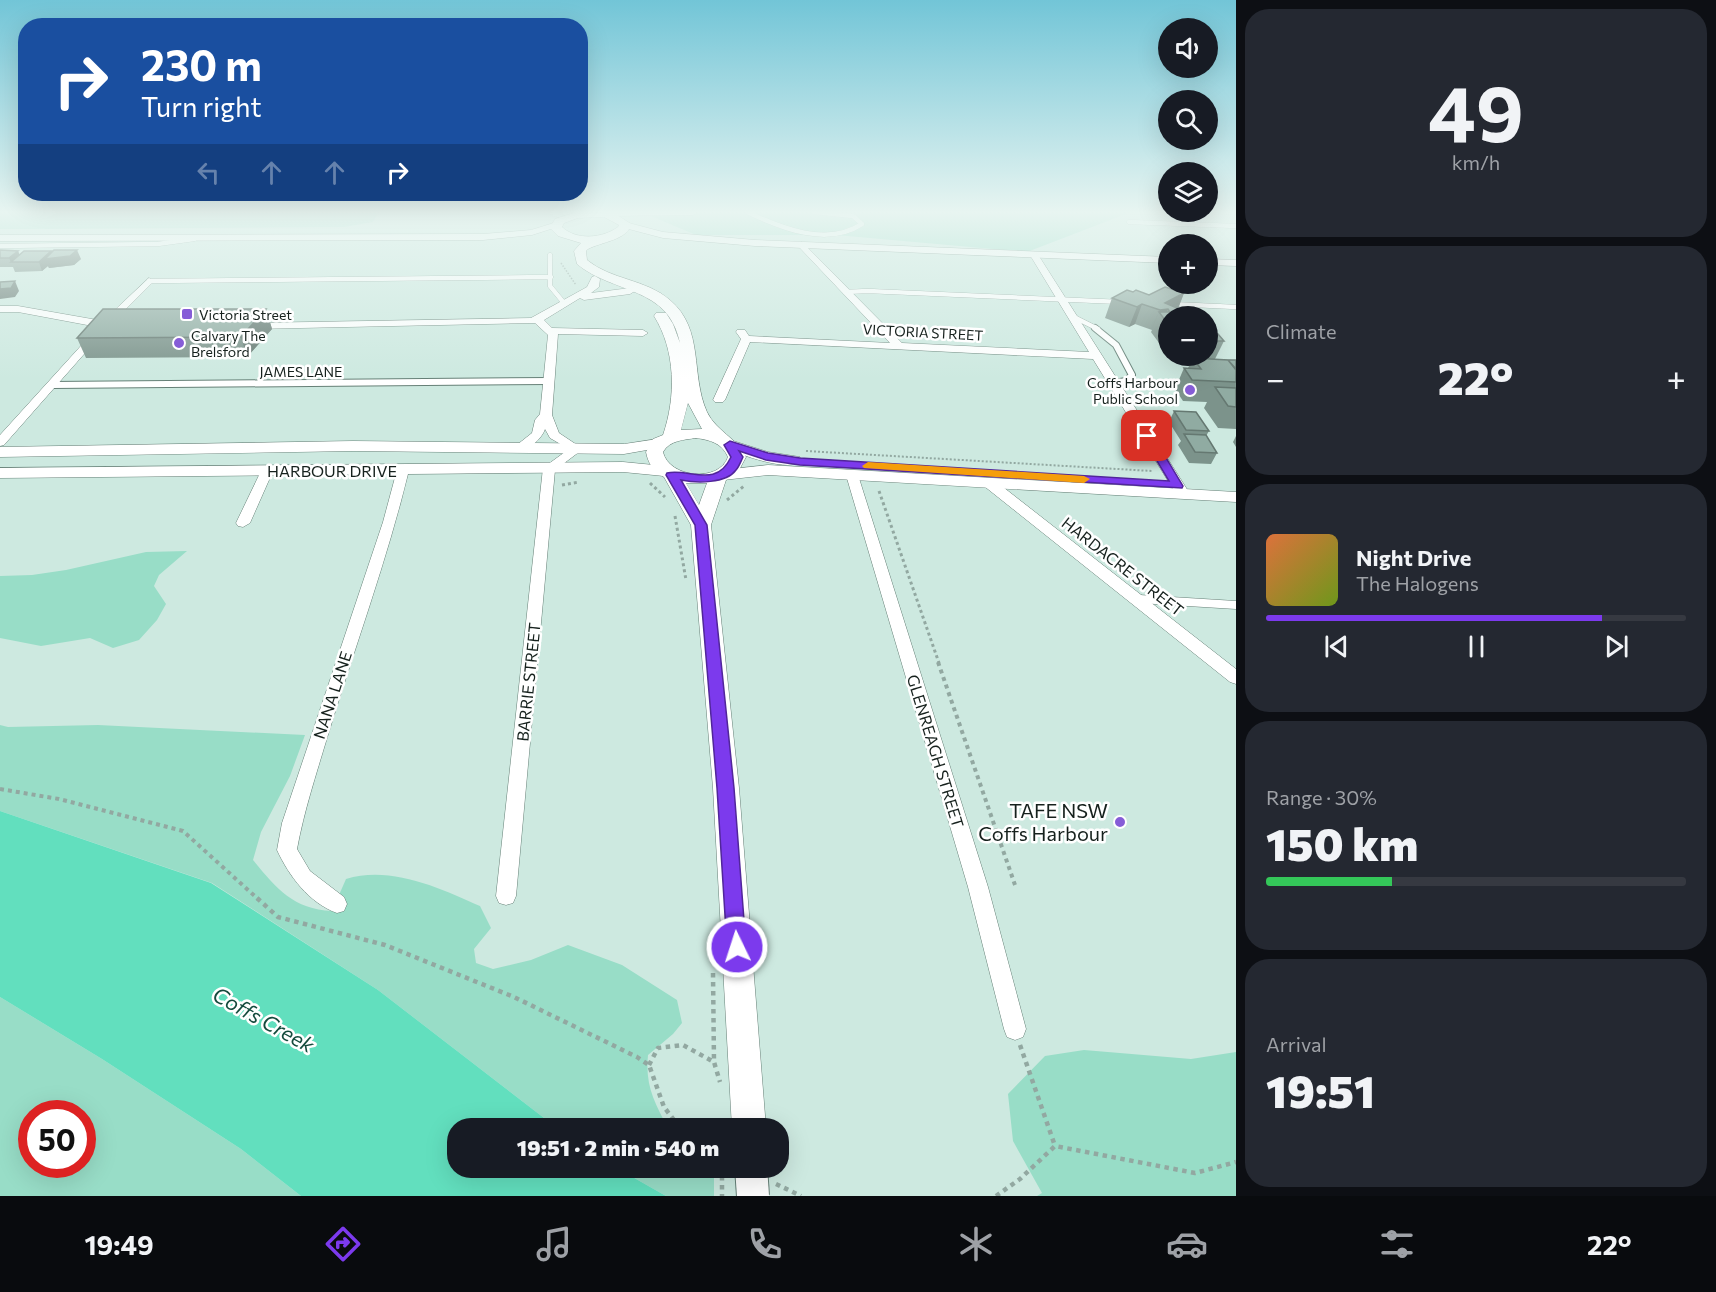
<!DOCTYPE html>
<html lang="en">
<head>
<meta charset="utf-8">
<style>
  body { margin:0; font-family:Commissioner,sans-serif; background:#242831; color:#f1f3f6; height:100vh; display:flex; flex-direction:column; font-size:22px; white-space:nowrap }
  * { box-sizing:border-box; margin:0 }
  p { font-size:20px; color:#9ea1a6 }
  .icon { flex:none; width:33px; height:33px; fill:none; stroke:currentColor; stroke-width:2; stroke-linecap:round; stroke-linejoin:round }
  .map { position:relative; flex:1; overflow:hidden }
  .side { display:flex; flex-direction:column; gap:9px; padding:9px; background:#0d0f14; width:480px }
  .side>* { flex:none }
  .top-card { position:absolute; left:18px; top:18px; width:570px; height:183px; border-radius:24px; box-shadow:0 6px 24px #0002; background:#1a4fa0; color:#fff; overflow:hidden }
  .tools { position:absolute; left:1158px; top:18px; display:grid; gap:12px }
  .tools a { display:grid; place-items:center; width:60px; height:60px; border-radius:50%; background:#171b24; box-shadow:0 6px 24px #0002; font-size:30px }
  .speed { position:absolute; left:18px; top:1100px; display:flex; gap:12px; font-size:30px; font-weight:700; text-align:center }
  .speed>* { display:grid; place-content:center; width:78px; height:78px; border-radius:50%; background:#171b24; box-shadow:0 6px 24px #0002; line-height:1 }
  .speed .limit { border:9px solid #d22; background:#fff; color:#111 }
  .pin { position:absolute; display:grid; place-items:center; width:51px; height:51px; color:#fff; margin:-26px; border-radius:12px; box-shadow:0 3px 9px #0006 }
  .me { position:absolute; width:66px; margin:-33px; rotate:356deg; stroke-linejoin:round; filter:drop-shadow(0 0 4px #0008) }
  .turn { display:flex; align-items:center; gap:21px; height:126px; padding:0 24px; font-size:27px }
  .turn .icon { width:78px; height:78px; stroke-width:2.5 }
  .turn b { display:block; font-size:42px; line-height:51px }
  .lanes { display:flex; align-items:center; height:57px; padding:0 24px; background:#0003; justify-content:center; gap:30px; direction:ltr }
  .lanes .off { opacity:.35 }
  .big { font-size:45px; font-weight:800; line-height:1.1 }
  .side .widget { flex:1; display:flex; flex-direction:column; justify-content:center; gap:9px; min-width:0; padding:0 21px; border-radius:24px; background:#242831 }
  .side .dial { align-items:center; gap:0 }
  .dial b { font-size:78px; line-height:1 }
  .song { display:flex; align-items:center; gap:18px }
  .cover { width:72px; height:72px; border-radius:9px; background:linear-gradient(135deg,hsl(20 70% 55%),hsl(80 70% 35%)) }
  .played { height:6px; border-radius:3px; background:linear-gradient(90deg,#7c3aed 80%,#363941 80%) }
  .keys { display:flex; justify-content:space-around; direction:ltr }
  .heat { display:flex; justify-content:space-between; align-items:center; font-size:33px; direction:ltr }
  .charge { height:9px; border-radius:4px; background:linear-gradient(90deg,#34c759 30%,#363941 0) }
  .trip { position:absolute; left:447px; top:1118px; width:342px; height:60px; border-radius:24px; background:#171b24; box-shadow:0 6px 24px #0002; font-weight:800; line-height:60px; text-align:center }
  .dock { display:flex; height:96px; justify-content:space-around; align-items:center; background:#090b0e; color:#9ea1a6 }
  .dock .icon { width:42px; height:42px }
  .dock .active { color:#7c3aed }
  .dock b { font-size:27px; color:#f1f3f6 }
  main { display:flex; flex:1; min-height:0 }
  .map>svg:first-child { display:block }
  .green { fill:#98ddc7; fill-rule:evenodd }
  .water { fill:#62dfbe }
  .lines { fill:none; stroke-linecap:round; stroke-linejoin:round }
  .service-far2-casing { stroke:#668077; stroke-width:5 }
  .service-far1-casing { stroke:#668077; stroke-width:8 }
  .service-casing { stroke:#668077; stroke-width:9 }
  .minor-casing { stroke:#668077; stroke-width:1 }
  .tertiary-casing { stroke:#668077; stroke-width:1 }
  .secondary-casing { stroke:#668077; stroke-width:1 }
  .path-far4 { stroke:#92a8a1; stroke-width:1.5; stroke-dasharray:1.5 1.5; stroke-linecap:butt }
  .path-far3 { stroke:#92a8a1; stroke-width:2; stroke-dasharray:2 2; stroke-linecap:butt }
  .path-far2 { stroke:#92a8a1; stroke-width:3; stroke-dasharray:3 3; stroke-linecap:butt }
  .path-far1 { stroke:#92a8a1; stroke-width:4; stroke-dasharray:4 4; stroke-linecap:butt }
  .path { stroke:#92a8a1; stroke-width:4.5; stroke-dasharray:4.5 4.5; stroke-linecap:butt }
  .service-far2 { stroke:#fff; stroke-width:4.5 }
  .service-far1 { stroke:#fff; stroke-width:6 }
  .service { stroke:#fff; stroke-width:8 }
  .minor { fill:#fff; fill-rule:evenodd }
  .tertiary { fill:#fff; fill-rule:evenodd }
  .secondary { fill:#fff; fill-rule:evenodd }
  .secondary-bridge-casing { stroke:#668077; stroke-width:34; stroke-linecap:butt }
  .secondary-bridge { stroke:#fff; stroke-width:32 }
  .wall { fill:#7c938b }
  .shaded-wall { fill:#657871 }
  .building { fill:#90aba2; stroke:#657871; stroke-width:1.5 }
  .route { fill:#7c3aed; stroke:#51269a; stroke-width:1.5 }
  .slow { fill:#f59e0b }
  .poi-dot { fill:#865dd7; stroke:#fff; stroke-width:2 }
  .labels { text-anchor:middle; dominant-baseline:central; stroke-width:5; stroke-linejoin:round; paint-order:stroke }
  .far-poi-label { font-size:14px; fill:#16211d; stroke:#fff; text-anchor:start }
  .far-street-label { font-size:14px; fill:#16211d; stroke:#fff }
  .street-label { font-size:16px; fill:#16211d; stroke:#fff }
  .near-poi-label { font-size:20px; fill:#16211d; stroke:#fff; text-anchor:end }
  .near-water-label { font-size:21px; font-style:italic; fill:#144b3d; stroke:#fff }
</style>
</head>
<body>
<main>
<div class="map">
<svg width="1236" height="1196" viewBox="0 0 1236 1196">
  <rect width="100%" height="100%" fill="#cde9e0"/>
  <path class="green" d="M0,212h379l-6,10 -29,5 -316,2h-28z
    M648,212h483l-104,40 -191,-17h-140l-50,-21z
    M187,551l-28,24 -5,11 12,18 -9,16 -18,20 -26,8 -23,-10 -49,8 -41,-8v-62l32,-1 34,-5 80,-18z
    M0,725l8,2 90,-2 207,10 -15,41 -29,56 -8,28c23,28 40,49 79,51l14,-32c44,-14 94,9 134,27l11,22 -17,21 2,14 17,6 38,-9 37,-15 54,20 55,35 5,23 -9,11 -25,21c-3,30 6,47 20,73h-111l-179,-138 -166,-107 -212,-72z
    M0,997l102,62 139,90 60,47h-301zM32,1113h50v51h-50z
    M1084,1050l107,9 45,-7v144h-199l5,-3 -29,-52 -5,-47 37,-38z
    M615,1167h94l5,2v27h-48z"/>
  <path class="water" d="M0,811l211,72 167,107 179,138h-99v39h157l51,29h-365l-60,-47 -139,-90 -102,-62z"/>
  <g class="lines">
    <defs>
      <path id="service-far2" d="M747,212c34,16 80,35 115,12l-9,-8 -38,-4
        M1129,222l107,4
        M0,246l158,-2 36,-5
        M550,255v31l14,17
        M149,281l402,-4
        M845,292l23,-1 253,11
        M1172,304l64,3
        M1072,316l26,13"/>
      <path id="service-far1" d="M1095,328l21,17 16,30 -6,6 -12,2
        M52,385l498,-4"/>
      <path id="service" d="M1139,599l97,6"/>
      <path id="minor" d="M601,212h95l1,1 -4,2 -89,1 -4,-2z
        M557,222h3v4l-28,9 -49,5 -483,1v-6l483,-1 48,-4z
        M802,242l100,101 187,9 -59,-97 7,-2 153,241 -7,4 -5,-1 -85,-138 -343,-17 -25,58 -2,2h-8l-2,-2 28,-61 -5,-7 1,-2h8l4,6 141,7 -91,-96 -1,-2z
        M595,276l5,3 -1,8 -8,6 39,-5 5,3 -5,3 -46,6 -4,-2 -36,22 8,8 91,2 5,3 -5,3 -85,-2 -6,81 7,18 24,16 -28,21 -39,426 -3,7 -7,2 -7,-2 -3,-7 47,-428 26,-19 -19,-11 -5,-9c-3,10 -19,24 -30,22l-2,-3 19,-15 3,-13 5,-6 8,-79 -13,-12 -283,6 -5,-3 5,-3 279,-5 56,-31 5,-10z
        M149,278l5,3 -42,42 4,3 -1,2h-8l-103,117 -4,1v-11l98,-108 -80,-15h-18v-6h18l85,15z
        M403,466l6,4c-22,91 -55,179 -82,268 -11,37 -23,73 -30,111l13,22 34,26 3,7 -3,7 -7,2c-28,-10 -48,-37 -60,-63l5,-27 101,-301 14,-52z
        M267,467l6,4 -23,52 -7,4 -5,-1 -2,-3 25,-52z
        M852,471l6,4 130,412 38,142 -3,8 -8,3 -8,-3 -3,-8 -36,-142 -122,-412z
        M989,479l5,1 242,189v15l-6,-2 -246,-196 -1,-3 1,-3z"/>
      <path id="tertiary" d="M625,222l38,10 92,8 413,17v6l-413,-17 -92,-8 -42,-11v-4z
        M1208,259l28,1v6l-28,-1z
        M658,439l8,5 -2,3 -40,7 -271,-3 -353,6v-10l353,-6 271,3z
        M730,440l38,12 32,5 2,3c-11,14 -62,-6 -78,-12l-2,-3z
        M623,462l41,4 8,5 -8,5 -41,-4 -623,6v-10z
        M768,465l468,27v10l-468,-27 -45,5 -8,-5 8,-5z"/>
      <path id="secondary" d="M577,212l37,1 17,11c-3,16 -30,18 -43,25l-2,2 1,9c24,20 59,19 83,40 35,30 20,74 37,112 9,19 30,26 39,45l-8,15 -12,8 -15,45 28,263 27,340h-34l-19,-340 -22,-263 -27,-48c-11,-6 -16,-14 -18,-25l7,-13 10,-4c13,-38 13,-84 -9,-119l2,-3h10l7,11 7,19c-11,-57 -67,-49 -103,-79l-3,-13 7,-8 -23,-7 -8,-8 5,-9zM604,217l15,8 -1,2c-15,11 -41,14 -56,0l2,-4 14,-5zM688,403l14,26 -21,1zM696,438c14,2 26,5 32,19 -9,26 -59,21 -65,-5 7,-12 21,-12 33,-14zM686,483h21l-8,22z"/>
    </defs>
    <use href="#service-far2" class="service-far2-casing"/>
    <use href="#service-far1" class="service-far1-casing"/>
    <use href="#service" class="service-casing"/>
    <use href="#minor" class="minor-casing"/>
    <use href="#tertiary" class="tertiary-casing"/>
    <use href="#secondary" class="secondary-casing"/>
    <path class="path-far4" d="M561,263l15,22"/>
    <path class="path-far3" d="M806,451l346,20"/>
    <path class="path-far2" d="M650,483l15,14
      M562,485l17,-3
      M879,491l60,172
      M727,500l17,-14
      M675,516l11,64"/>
    <path class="path-far1" d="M938,662l77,223
      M0,789l59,10 124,32 75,68"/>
    <path class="path" d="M257,898l21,19 107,28 129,52 123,60 12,8 15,42 16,21
      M713,973l1,89 6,20
      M1020,1045l35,101
      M649,1065l9,-17 25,-3 31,17
      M722,1167v29
      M776,1184l25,12
      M996,1196l24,-17 35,-33 140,27 41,-11"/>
    <use href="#service-far2" class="service-far2"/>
    <use href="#service-far1" class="service-far1"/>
    <use href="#service" class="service"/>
    <use href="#minor" class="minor"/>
    <use href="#tertiary" class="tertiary"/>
    <use href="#secondary" class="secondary"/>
    <defs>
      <path id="secondary-bridge" d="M751,1167l2,29"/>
    </defs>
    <use href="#secondary-bridge" class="secondary-bridge-casing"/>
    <use href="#secondary-bridge" class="secondary-bridge"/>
  </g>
  <path class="wall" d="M0,250l18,1 1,4 33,-3 29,7 -7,6 -25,3 -1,-2 -6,5 -27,1 -2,-5h-13z
    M1133,292l16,3 35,-2 -6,16 3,3 -13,4v40h40v-23l16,8 -9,18 21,1v69l-18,-1 -14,-20 3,-6 -24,-1 -8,-12 9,-21h4l3,-6h-18l-22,-30 1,-2 -17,-6 -6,3 -24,-9 7,-20z
    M266,309l6,20 -25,28 -161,1 -9,-20z
    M1174,411l35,20 -3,5 11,17 -6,11 -22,-1 -11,-18 3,-4 -12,-19z
    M1236,436v11l-3,-5z"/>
  <path class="shaded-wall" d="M77,250l4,9 -7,6 -25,3 -1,-2 -6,5 -3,-9 12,-11 3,7z
    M18,251l4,9 -11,2 -2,-4z
    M15,281l4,10 -4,6 -15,2v-10z
    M1184,293l-8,20 -6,-1 -2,-3 -4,9 -5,-6 -8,18 9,-20 5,-7z
    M1142,304l-7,20 -6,3 8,-20z
    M266,309l6,20 -25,28 -6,-20z"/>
  <path class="building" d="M0,250l18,1 -9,7h-9z
    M54,250h23l-7,6 -25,3z
    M24,251h27l-12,11h-28z
    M15,281l-4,7 -11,1v-7z
    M1165,287l19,6 -19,10 12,5 4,4 6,1 3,3h-22v8l-9,-12h11l-2,-3 -8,1 -18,-6 -5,3 -25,-9 15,-8 6,2 3,-2 13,5z
    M103,309h163l-25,28 -164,1z
    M1208,333l10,1 6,7h-16z
    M1193,358l35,2 8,10v12l-44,-2 -8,-12 17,1z
    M1226,360h10v9l-8,-9z
    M1215,387l21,1v19l-8,-1z
    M1174,411l22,1 13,19 -23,-1z
    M1184,434l22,1 11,18 -22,-1z"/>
  <linearGradient id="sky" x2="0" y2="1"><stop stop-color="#72c5d7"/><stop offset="0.56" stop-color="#e8f5f1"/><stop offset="1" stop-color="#e8f5f1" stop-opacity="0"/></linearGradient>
  <rect width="1236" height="379" fill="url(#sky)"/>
  <path class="route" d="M1147,433l6,3 30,50 -1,2 -382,-23 -34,-5 -27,-9 4,6c-2,4 -4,10 -7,13 -10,14 -40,13 -55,10l26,45 27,263 12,159 -2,6 -7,3 -7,-3 -3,-6 -10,-159 -22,-263 -29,-50 1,-2c23,-5 49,16 64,-16l-7,-12 6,-4 38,12 32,5 369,23 -27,-45z"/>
  <path class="slow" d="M868,462l216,14 6,3 -6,4 -220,-15 -2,-2z"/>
  <g class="poi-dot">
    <rect x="181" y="308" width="12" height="12" rx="3"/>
    <circle cx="179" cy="343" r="6"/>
    <circle cx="1190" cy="390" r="6"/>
    <circle cx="1120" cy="822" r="6"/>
  </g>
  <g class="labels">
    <g class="far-poi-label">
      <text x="199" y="314">Victoria Street</text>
      <text x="191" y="335">Calvary The<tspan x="191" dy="16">Brelsford</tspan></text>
      <text x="1178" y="382" text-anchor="end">Coffs Harbour<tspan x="1178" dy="16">Public School</tspan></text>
    </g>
    <g class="far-street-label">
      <text transform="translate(923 332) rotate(3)">VICTORIA STREET</text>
      <text x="301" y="371">JAMES LANE</text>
    </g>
    <g class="street-label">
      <text x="332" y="470">HARBOUR DRIVE</text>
      <text transform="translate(1123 566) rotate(38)">HARDACRE STREET</text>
      <text transform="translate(528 682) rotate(-84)">BARRIE STREET</text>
      <text transform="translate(332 695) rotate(-72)">NANA LANE</text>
      <text transform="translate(936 751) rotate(73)">GLENREAGH STREET</text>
    </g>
    <g class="near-poi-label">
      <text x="1108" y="810">TAFE NSW<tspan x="1108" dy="23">Coffs Harbour</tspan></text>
    </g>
    <g class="near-water-label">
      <text transform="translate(264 1019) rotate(29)">Coffs Creek</text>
    </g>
  </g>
</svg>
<div class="tools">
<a><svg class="icon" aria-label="sound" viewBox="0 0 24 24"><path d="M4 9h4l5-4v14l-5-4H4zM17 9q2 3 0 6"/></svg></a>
<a><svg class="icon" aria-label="search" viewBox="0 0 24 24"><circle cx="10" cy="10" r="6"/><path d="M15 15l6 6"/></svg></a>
<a><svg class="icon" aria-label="layers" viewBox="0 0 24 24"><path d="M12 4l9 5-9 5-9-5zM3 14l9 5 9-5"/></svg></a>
<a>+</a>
<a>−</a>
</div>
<div class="speed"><div class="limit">50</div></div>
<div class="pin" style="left:1147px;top:436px;background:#d93025"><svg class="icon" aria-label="arrive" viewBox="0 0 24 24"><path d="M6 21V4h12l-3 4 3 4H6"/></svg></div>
<svg class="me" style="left:737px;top:947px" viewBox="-20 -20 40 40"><circle r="17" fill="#7c3aed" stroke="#fff" stroke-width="3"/><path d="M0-11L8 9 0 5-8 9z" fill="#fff"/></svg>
<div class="trip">19:51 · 2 min · 540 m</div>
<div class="top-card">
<div class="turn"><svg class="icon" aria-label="right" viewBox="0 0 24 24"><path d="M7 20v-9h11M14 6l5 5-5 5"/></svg><div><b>230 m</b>Turn right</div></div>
<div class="lanes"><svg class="icon off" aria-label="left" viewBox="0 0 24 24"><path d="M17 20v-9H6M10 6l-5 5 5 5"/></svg><svg class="icon off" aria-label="ahead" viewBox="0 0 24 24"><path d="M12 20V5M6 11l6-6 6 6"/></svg><svg class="icon off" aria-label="ahead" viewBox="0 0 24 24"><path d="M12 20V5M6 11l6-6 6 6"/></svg><svg class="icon" aria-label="right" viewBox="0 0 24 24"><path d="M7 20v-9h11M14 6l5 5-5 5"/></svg></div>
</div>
</div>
<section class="side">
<div class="widget dial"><b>49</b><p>km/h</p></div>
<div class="widget"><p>Climate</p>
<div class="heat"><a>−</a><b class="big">22°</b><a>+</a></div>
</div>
<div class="widget">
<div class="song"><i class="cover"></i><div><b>Night Drive</b><p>The Halogens</p></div></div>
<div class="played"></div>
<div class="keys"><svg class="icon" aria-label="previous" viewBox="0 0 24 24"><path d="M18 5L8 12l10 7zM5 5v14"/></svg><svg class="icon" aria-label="pause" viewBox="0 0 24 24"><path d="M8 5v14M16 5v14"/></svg><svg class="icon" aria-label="next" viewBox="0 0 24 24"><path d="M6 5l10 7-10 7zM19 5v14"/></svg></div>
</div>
<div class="widget"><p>Range · 30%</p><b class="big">150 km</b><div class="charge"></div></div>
<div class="widget"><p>Arrival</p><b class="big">19:51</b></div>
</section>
</main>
<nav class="dock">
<b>19:49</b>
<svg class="icon active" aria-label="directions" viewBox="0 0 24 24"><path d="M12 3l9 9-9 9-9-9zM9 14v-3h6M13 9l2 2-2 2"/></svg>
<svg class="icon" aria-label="music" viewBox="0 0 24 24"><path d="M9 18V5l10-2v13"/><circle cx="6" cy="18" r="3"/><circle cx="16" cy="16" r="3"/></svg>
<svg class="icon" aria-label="phone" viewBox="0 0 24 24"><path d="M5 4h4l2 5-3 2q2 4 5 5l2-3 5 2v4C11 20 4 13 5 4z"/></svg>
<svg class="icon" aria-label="climate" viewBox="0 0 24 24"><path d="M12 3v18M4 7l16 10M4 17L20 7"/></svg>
<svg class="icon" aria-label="car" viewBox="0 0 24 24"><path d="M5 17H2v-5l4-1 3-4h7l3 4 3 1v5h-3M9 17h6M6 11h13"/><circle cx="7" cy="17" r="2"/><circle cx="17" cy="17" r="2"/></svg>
<svg class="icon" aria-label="filters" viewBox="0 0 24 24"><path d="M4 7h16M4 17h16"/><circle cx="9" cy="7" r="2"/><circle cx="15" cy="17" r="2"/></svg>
<b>22°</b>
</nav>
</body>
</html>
